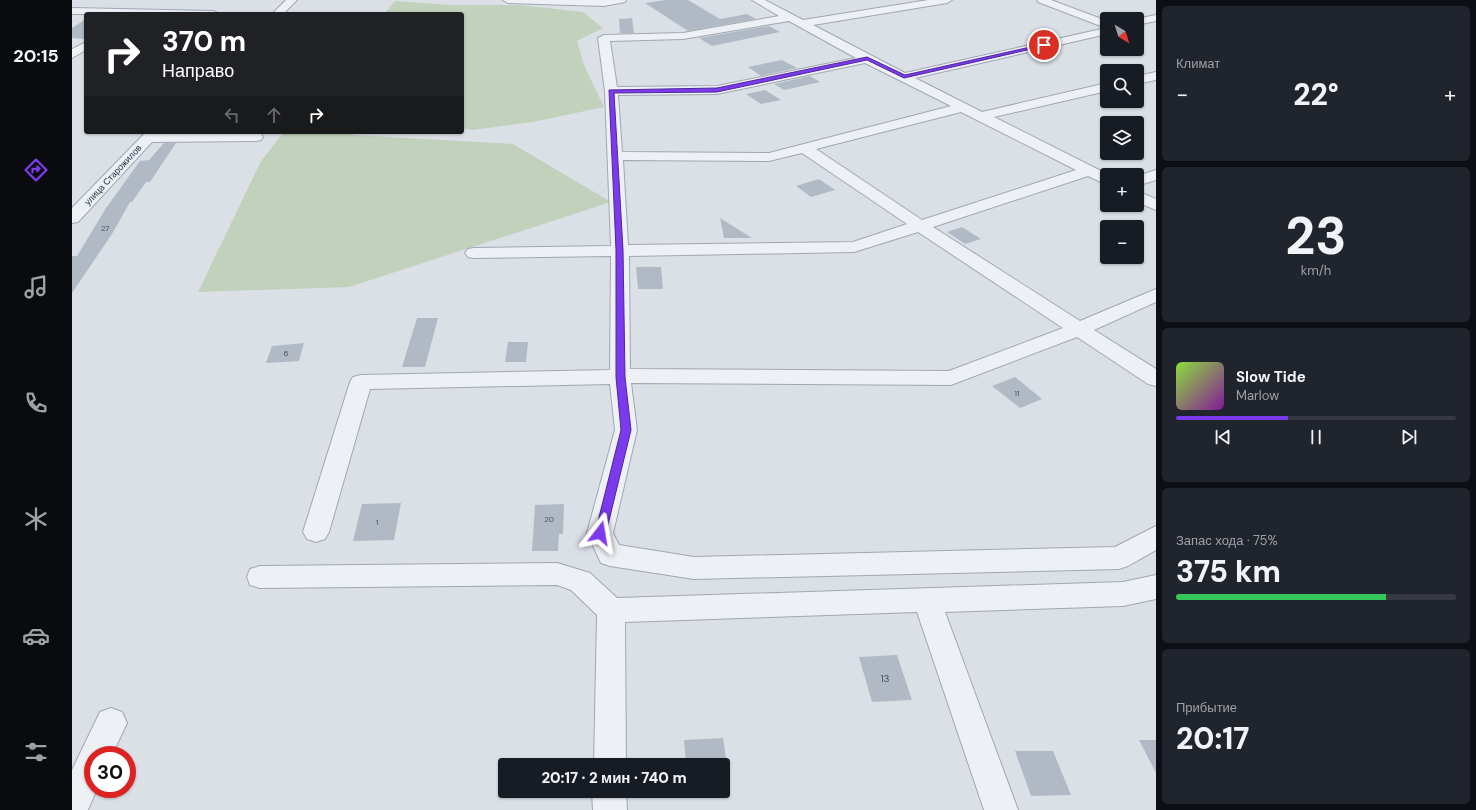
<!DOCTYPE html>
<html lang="ru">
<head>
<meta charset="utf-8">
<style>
  body { margin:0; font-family:"DM Sans",sans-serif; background:#20242c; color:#f1f3f6; height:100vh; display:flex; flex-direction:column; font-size:15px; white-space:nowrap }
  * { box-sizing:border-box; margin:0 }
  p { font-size:13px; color:#9ea1a6 }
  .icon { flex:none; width:22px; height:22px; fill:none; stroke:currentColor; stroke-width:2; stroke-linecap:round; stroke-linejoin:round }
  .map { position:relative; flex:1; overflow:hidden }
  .details { display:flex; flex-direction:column; gap:6px; padding:6px; background:#0d0f14; width:320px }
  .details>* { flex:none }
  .banner { position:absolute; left:12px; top:12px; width:380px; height:122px; border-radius:4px; box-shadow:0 1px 3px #0004; background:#202124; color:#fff; overflow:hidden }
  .needle { width:26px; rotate:142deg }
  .fabs { position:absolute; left:1028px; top:12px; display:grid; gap:8px }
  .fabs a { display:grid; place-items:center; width:44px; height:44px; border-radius:4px; background:#171b24; box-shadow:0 1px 3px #0004; font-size:20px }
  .speed { position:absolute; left:12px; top:746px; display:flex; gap:8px; font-size:20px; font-weight:700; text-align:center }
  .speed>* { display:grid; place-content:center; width:52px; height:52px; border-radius:50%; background:#171b24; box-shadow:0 1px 3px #0004; line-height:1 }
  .speed .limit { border:6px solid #d22; background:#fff; color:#111 }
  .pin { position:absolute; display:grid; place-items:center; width:34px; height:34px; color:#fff; margin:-17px; border:2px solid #fff; border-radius:50%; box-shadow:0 1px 4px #0007 }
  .me { position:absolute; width:44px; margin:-22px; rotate:14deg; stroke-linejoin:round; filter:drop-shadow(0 0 3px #0008) }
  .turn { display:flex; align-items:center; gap:14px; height:84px; padding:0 12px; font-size:18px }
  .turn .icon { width:52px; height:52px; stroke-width:2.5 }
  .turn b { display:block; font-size:28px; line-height:34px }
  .lanes { display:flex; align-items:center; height:38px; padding:0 12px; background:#0003; justify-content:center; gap:20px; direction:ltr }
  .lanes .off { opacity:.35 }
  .big { font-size:30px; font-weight:800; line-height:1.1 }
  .details .widget { flex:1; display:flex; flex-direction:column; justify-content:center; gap:6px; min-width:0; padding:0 14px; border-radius:6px; background:#20242c }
  .details .dial { align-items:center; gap:0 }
  .dial b { font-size:52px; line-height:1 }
  .song { display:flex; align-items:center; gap:12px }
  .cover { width:48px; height:48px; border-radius:6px; background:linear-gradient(135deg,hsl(90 70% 55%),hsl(290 70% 35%)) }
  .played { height:4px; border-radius:2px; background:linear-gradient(90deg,#7c3aed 40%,#363941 40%) }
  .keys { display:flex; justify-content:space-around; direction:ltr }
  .heat { display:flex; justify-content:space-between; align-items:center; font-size:22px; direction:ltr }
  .charge { height:6px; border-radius:3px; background:linear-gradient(90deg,#34c759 75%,#363941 0) }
  .trip { position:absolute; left:426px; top:758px; width:232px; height:40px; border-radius:4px; background:#171b24; box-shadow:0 1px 3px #0004; font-weight:800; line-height:40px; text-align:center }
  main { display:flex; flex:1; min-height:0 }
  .menu { display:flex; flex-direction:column; width:72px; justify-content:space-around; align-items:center; background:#090b0e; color:#9ea1a6 }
  .menu .icon { width:28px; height:28px }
  .menu .active { color:#7c3aed }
  .menu b { font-size:18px; color:#f1f3f6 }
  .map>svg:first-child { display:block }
  .green { fill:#c2d1bb }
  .building { fill:#b1bac4 }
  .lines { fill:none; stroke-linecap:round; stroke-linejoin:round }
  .minor-casing { stroke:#a0a7b1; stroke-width:2 }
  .minor { fill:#edf1f5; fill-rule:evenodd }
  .route { fill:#7c3aed; stroke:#51269a }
  .labels { text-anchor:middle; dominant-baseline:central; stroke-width:3; stroke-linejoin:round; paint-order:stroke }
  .number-label { font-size:8px; fill:#475260 }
  .far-street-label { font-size:9px; fill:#242f3e; stroke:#eaeff5 }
  .near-number-label { font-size:10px; fill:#475260 }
</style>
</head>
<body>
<main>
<nav class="menu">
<b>20:15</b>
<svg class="icon active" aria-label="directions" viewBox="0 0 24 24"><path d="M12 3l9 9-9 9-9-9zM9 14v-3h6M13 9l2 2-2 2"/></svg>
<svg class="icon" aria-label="music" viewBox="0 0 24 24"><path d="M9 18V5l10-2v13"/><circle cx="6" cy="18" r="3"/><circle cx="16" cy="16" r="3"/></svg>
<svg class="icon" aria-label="phone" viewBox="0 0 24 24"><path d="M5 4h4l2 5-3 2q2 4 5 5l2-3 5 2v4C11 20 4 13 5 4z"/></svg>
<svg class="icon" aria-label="climate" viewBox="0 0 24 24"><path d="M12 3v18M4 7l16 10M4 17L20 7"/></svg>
<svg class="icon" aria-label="car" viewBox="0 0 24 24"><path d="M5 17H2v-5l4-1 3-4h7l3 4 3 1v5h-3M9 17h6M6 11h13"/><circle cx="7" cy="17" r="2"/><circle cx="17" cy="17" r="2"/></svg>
<svg class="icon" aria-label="filters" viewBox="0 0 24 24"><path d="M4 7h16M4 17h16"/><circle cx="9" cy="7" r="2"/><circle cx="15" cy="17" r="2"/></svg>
</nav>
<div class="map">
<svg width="1084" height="810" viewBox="0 0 1084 810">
  <rect width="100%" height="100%" fill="#dbe0e7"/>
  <path class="green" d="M323,1l56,4h69l63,7 20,16 -26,13 7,24 20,42 -71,15 -61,8 -10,-2v-114h-78z
    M212,132h73l-5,3 161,9 98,58 -262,85 -151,5 63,-131z"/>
  <path class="building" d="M594,0h22l32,19 27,-5 9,5 -68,12 -43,-28z
    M560,18l2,15h-14l-1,-14z
    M14,19v20l-14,-1v-10z
    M697,26l11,6 -68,14 -13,-8z
    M710,60l15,8 -36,8 -13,-9z
    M738,76l10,6 -36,8 -10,-6z
    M693,90l16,10 -20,4 -15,-10z
    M92,143h12l-26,39h-4l-14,20h-2l-18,32 -40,59v-37h5l29,-48 34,-47 9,-1z
    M747,179l16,11 -24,7 -15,-11z
    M648,218l32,20h-28z
    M890,227l19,12 -16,5 -18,-12z
    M564,267h25l2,22h-25z
    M345,318h21l-13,49h-23z
    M436,342h20l-2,20h-21z
    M232,343l-5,18 -33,2 6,-17z
    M943,377l27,22 -22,9 -28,-22z
    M329,503l-7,37 -41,1 9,-37z
    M492,504l-1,30h-4l-1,17h-26l3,-46z
    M825,655l15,45 -40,2 -13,-45z
    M651,738l4,27h-41l-2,-25z
    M1067,740h17v33z
    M943,751h38l18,44 -40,1z"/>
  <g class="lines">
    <defs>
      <path id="minor" d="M214,0h11l-14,14h-11z
        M431,0h123l-1,2 -21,4 -96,-3z
        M680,0h13l38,20 125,-20h24l-5,3 -134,22 92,48 201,-45 -68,-26 -1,-2h14l56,21v13l-192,44 67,34 125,-29v8l-113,26 115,58h-2v10l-19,-9 -155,51 147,94 76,-32v13l-62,28 62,39v17l-8,-2 -71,-47 -126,48 -320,-2 6,47 -24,103 6,12 75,12 421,-10 41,-21v24l-28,16 -9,3 -425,10 -84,-13 -9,-3 -14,-30 28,-103 -5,-46 -240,5 -41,143 -4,7 -9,3 -9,-3 -4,-7 47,-150 3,-5 8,-2 249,-5 1,-114 -137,2 -6,-1 -3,-4 3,-4 6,-1 137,-2 -6,-155 -7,-53 6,-3 79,-2 96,-17zM717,21l67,37 -139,28 -100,1 -7,-46 73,-2zM793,63l86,43 -182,47 -147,-1 -4,-57 99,-1zM889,112l115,58 -154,50 -106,-71zM730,153l105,71 -54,18 -225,3 -5,-85 146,1zM846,232l145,96 -114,43 -319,-2 -1,-113 225,-4z
        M0,8l142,3 5,3h-147z
        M1084,15v6l-19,4 -1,-6z
        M14,42v8l-14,8v-9z
        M1084,72v8l-19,4v-8z
        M74,132h15l-1,2 96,-1 5,1 2,3 -2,3 -5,1 -104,1 -74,80 -6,1v-15z
        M1084,170v10l-19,6v-10z
        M1065,191l19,8v11l-19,-8z
        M485,563l33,10 27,25 506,-16 33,-7v24l-33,7 -178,6 73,198h-34l-67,-198 -292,10 1,143h-32l3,-150 -26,-25 -14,-5 -297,3 -10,-3 -3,-8 3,-8 10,-3z
        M39,708l11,4 5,11 -15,32h-19v34h4l-9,21h-16v-40l28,-58z
        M520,791h34l1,19h-34z"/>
    </defs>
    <use href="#minor" class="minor-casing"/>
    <use href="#minor" class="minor"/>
  </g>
  <path class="route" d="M972,44l1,2 -141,32 -37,-18 -150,32 -103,1 9,157 2,127 6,53 -25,103 -6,4 -3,-1 -2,-3 26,-103 -5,-53v-127l-7,-160 108,-2 150,-31 38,18z"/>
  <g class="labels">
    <g class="number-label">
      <text x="33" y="228">27</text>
      <text x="214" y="353">6</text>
      <text x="945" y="393">11</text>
      <text x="477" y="519">20</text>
      <text x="305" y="522">1</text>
    </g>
    <g class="far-street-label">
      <text transform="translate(41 175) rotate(-47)">улица Старожилов</text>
    </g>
    <g class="near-number-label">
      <text x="813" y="678">13</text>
    </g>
  </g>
</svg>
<div class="fabs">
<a><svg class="needle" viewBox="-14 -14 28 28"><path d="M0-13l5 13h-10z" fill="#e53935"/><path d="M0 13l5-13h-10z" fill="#9ea1a6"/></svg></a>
<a><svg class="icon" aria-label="search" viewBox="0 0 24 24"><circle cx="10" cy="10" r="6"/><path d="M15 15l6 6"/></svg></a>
<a><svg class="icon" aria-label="layers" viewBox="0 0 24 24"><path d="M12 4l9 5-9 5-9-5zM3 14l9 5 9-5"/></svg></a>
<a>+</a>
<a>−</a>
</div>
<div class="speed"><div class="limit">30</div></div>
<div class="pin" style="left:972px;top:45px;background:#d93025"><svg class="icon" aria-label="arrive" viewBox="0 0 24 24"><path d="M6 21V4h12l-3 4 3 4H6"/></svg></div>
<svg class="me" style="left:528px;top:533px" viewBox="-20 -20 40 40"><path d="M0-17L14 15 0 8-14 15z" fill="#7c3aed" stroke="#fff" stroke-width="4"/></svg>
<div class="trip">20:17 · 2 мин · 740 m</div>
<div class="banner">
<div class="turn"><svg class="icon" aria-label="right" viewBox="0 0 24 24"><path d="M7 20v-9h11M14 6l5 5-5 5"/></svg><div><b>370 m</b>Направо</div></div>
<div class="lanes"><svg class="icon off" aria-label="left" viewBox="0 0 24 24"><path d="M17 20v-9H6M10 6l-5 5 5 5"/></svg><svg class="icon off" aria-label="ahead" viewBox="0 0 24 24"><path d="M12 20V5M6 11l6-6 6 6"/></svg><svg class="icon" aria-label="right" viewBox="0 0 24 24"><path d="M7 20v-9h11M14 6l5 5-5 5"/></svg></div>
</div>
</div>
<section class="details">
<div class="widget"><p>Климат</p>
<div class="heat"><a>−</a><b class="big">22°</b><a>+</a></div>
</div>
<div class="widget dial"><b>23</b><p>km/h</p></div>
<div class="widget">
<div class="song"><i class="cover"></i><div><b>Slow Tide</b><p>Marlow</p></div></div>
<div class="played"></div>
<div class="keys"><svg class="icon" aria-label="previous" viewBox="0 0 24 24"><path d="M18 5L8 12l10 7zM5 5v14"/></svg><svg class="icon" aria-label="pause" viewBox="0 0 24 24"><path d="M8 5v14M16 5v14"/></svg><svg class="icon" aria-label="next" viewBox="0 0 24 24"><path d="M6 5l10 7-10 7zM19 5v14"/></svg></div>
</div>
<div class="widget"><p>Запас хода · 75%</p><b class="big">375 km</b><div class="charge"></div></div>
<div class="widget"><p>Прибытие</p><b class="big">20:17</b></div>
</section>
</main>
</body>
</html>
